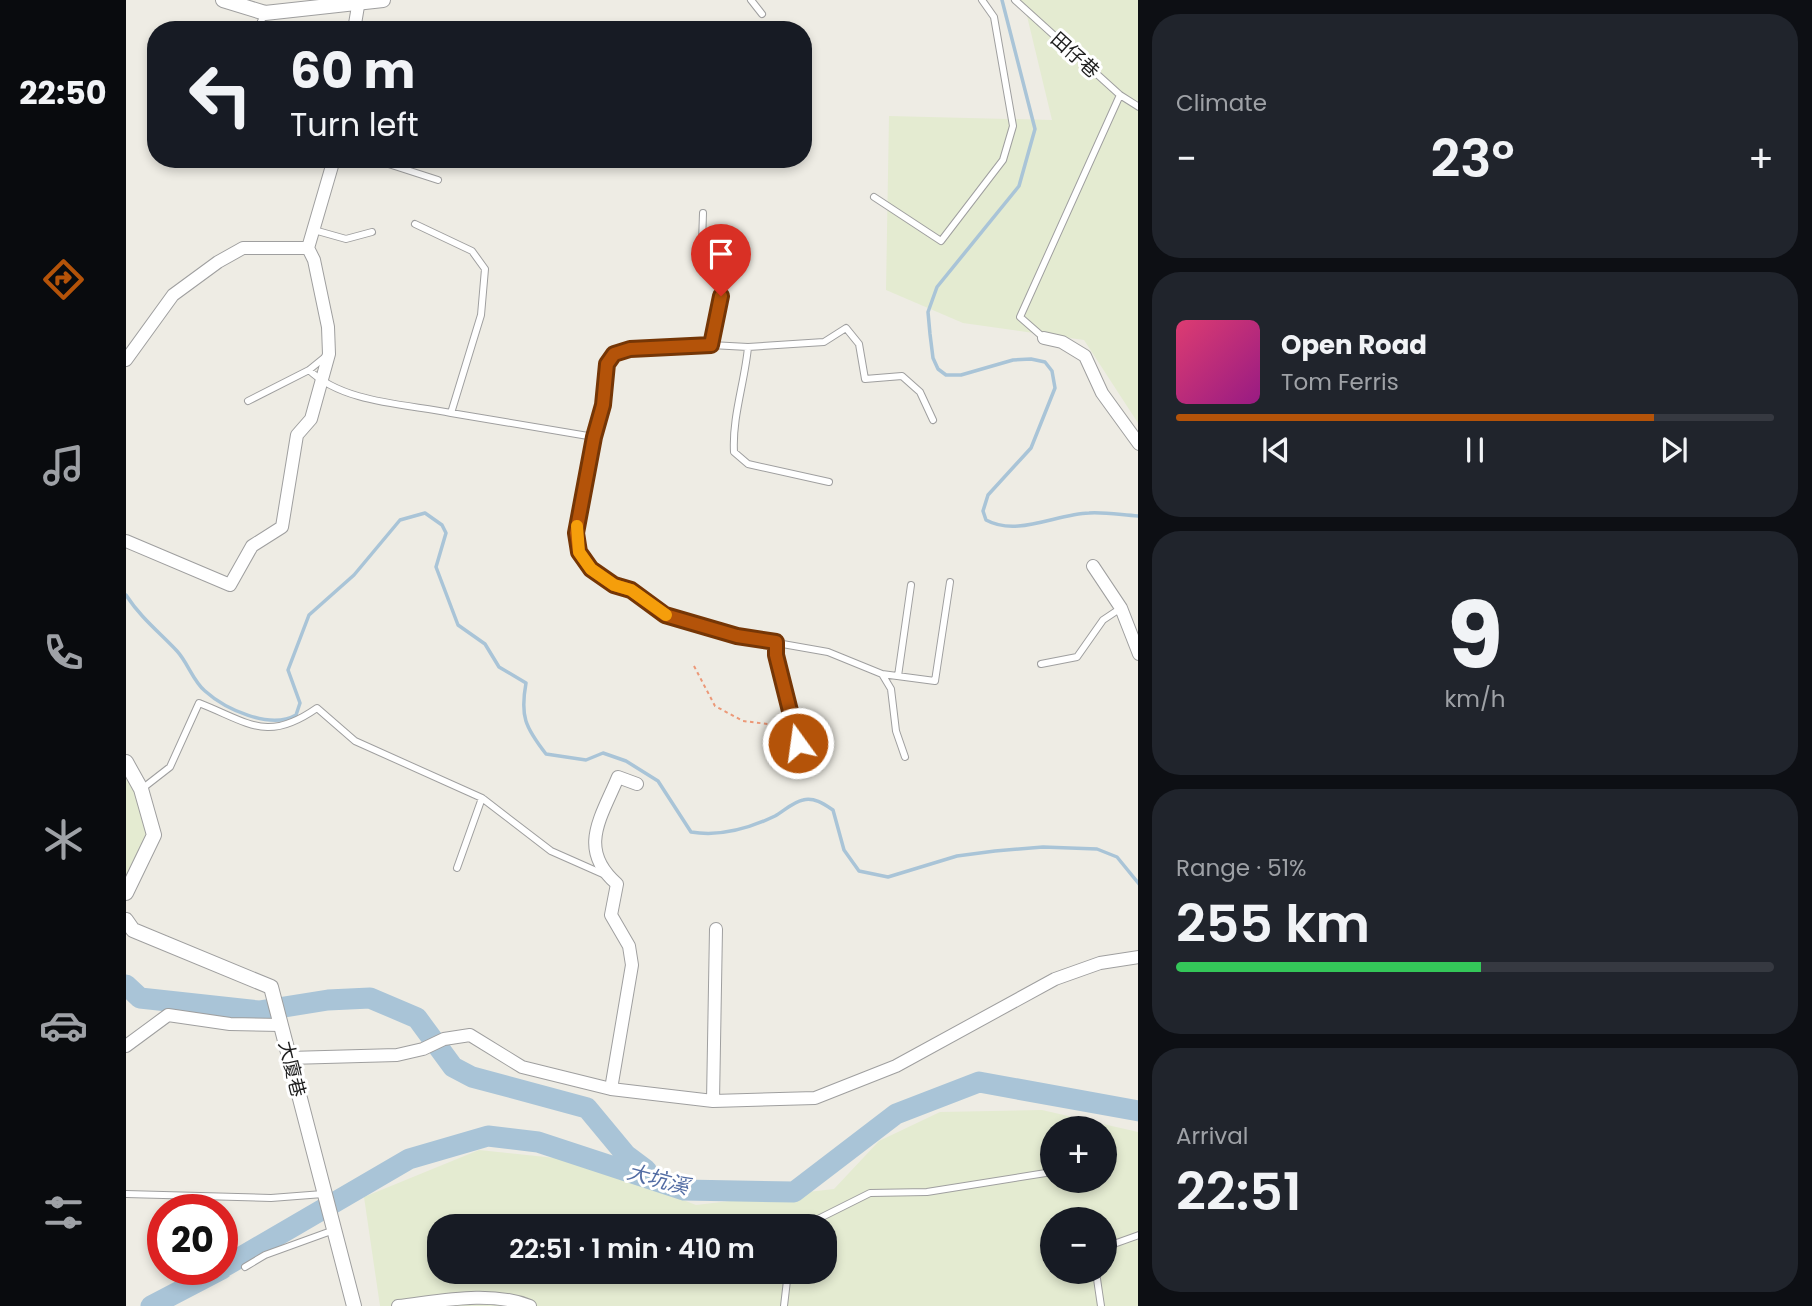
<!DOCTYPE html>
<html lang="en">
<head>
<meta charset="utf-8">
<style>
  body { margin:0; font-family:Poppins,"Noto Sans TC",sans-serif; background:#20242c; color:#f1f3f6; height:100vh; display:flex; flex-direction:column; font-size:26px; white-space:nowrap }
  * { box-sizing:border-box; margin:0 }
  p { font-size:23px; color:#9ea1a6 }
  .icon { flex:none; width:38px; height:38px; fill:none; stroke:currentColor; stroke-width:2; stroke-linecap:round; stroke-linejoin:round }
  .map { position:relative; flex:1; overflow:hidden }
  .sheet { display:flex; flex-direction:column; gap:14px; padding:14px; background:#0d0f14; width:674px }
  .sheet>* { flex:none }
  .guide { position:absolute; left:21px; top:21px; width:665px; height:147px; border-radius:28px; box-shadow:0 4px 10px #0003; background:#171b24; color:#f1f3f6; overflow:hidden }
  .tools { position:absolute; left:914px; top:1116px; display:grid; gap:14px }
  .tools a { display:grid; place-items:center; width:77px; height:77px; border-radius:50%; background:#171b24; box-shadow:0 4px 10px #0003; font-size:35px }
  .speed { position:absolute; left:21px; top:1194px; display:flex; gap:14px; font-size:35px; font-weight:700; text-align:center }
  .speed>* { display:grid; place-content:center; width:91px; height:91px; border-radius:50%; background:#171b24; box-shadow:0 4px 10px #0003; line-height:1 }
  .speed .limit { border:10px solid #d22; background:#fff; color:#111 }
  .pin { position:absolute; display:grid; place-items:center; width:60px; height:60px; color:#fff; margin:-72px -30px; border-radius:50% 50% 50% 0; rotate:-45deg; box-shadow:0 0 7px #0007 }
  .pin .icon { rotate:45deg }
  .me { position:absolute; width:77px; margin:-38px; rotate:346deg; stroke-linejoin:round; filter:drop-shadow(0 0 5px #0008) }
  .turn { display:flex; align-items:center; gap:24px; height:147px; padding:0 28px; font-size:32px }
  .turn .icon { width:91px; height:91px; stroke-width:2.5 }
  .turn b { display:block; font-size:49px; line-height:60px }
  .big { font-size:52px; font-weight:600; line-height:1.1 }
  .sheet .widget { flex:1; display:flex; flex-direction:column; justify-content:center; gap:10px; min-width:0; padding:0 24px; border-radius:28px; background:#20242c }
  .sheet .dial { align-items:center; gap:0 }
  .dial b { font-size:91px; line-height:1 }
  .song { display:flex; align-items:center; gap:21px }
  .cover { width:84px; height:84px; border-radius:10px; background:linear-gradient(135deg,hsl(340 70% 55%),hsl(310 70% 35%)) }
  .played { height:7px; border-radius:4px; background:linear-gradient(90deg,#b45309 80%,#363941 80%) }
  .keys { display:flex; justify-content:space-around; direction:ltr }
  .heat { display:flex; justify-content:space-between; align-items:center; font-size:38px; direction:ltr }
  .charge { height:10px; border-radius:5px; background:linear-gradient(90deg,#34c759 51%,#363941 0) }
  .trip { position:absolute; left:301px; top:1214px; width:410px; height:70px; border-radius:28px; background:#171b24; box-shadow:0 4px 10px #0003; font-weight:600; line-height:70px; text-align:center }
  main { display:flex; flex:1; min-height:0 }
  .tabs { display:flex; flex-direction:column; width:126px; justify-content:space-around; align-items:center; background:#090b0e; color:#9ea1a6 }
  .tabs .icon { width:49px; height:49px }
  .tabs .selected { color:#b45309 }
  .tabs b { font-size:32px; color:#f1f3f6 }
  .map>svg:first-child { display:block }
  .farmland { fill:#e4ebd1; fill-rule:evenodd }
  .lines { fill:none; stroke-linecap:round; stroke-linejoin:round }
  .stream { stroke:#a9c4d7; stroke-width:3.5 }
  .river { stroke:#a9c4d7; stroke-width:21 }
  .service-casing { stroke:#9f9f9f; stroke-width:8 }
  .minor-casing { stroke:#9f9f9f; stroke-width:14 }
  .tertiary-casing { stroke:#9f9f9f; stroke-width:16 }
  .path { stroke:#ec9877; stroke-width:2; stroke-dasharray:3.5 3.5; stroke-linecap:butt }
  .service { stroke:#fff; stroke-width:6 }
  .minor { stroke:#fff; stroke-width:12 }
  .tertiary { stroke:#fff; stroke-width:14 }
  .route-casing { stroke:#753606; stroke-width:18 }
  .route { stroke:#b45309; stroke-width:12 }
  .slow { stroke:#f59e0b; stroke-width:12 }
  .labels { text-anchor:middle; dominant-baseline:central; stroke-width:6; stroke-linejoin:round; paint-order:stroke }
  .street-label { font-size:19px; fill:#1e1e1e; stroke:#fff }
  .water-label { font-size:21px; font-style:italic; fill:#536da4; stroke:#fff }
</style>
</head>
<body>
<main>
<nav class="tabs">
<b>22:50</b>
<svg class="icon selected" aria-label="directions" viewBox="0 0 24 24"><path d="M12 3l9 9-9 9-9-9zM9 14v-3h6M13 9l2 2-2 2"/></svg>
<svg class="icon" aria-label="music" viewBox="0 0 24 24"><path d="M9 18V5l10-2v13"/><circle cx="6" cy="18" r="3"/><circle cx="16" cy="16" r="3"/></svg>
<svg class="icon" aria-label="phone" viewBox="0 0 24 24"><path d="M5 4h4l2 5-3 2q2 4 5 5l2-3 5 2v4C11 20 4 13 5 4z"/></svg>
<svg class="icon" aria-label="climate" viewBox="0 0 24 24"><path d="M12 3v18M4 7l16 10M4 17L20 7"/></svg>
<svg class="icon" aria-label="car" viewBox="0 0 24 24"><path d="M5 17H2v-5l4-1 3-4h7l3 4 3 1v5h-3M9 17h6M6 11h13"/><circle cx="7" cy="17" r="2"/><circle cx="17" cy="17" r="2"/></svg>
<svg class="icon" aria-label="filters" viewBox="0 0 24 24"><path d="M4 7h16M4 17h16"/><circle cx="9" cy="7" r="2"/><circle cx="15" cy="17" r="2"/></svg>
</nav>
<div class="map">
<svg width="1013" height="1306" viewBox="0 0 1013 1306">
  <rect width="100%" height="100%" fill="#eeece4"/>
  <path class="farmland" d="M892,0h120v423l-54,-83 -121,-17 -77,-33 3,-174 163,4 -25,-104z
    M0,770l11,15 13,58 -24,43z
    M916,1110l96,22v174h-758l-16,-109 115,-47 104,11 113,44 138,-16 45,-48 61,-29zM926,1129h52v52h-52zM926,1220h52v52h-52zM313,1227h385v45h-385z"/>
  <g class="lines">
    <path class="stream" d="M876,0l33,129 -16,57 -82,101 -9,25 2,22 3,24 5,11 8,6h15l52,-15 18,-1 14,3 7,9 3,17 -24,60 -43,47 -5,16 3,9c31,17 70,-6 103,-7 16,-1 33,2 50,3
      M0,595c15,23 32,36 51,56 11,12 16,30 28,40 20,18 65,39 91,24l4,-12 -12,-33 21,-55 45,-40 46,-55 25,-7 17,12 4,8 -10,34 22,58 27,19 14,23 27,16c-6,33 -1,44 20,71l40,6 17,-7 23,8 32,20 33,51c29,5 57,-3 84,-16 9,-5 18,-14 28,-16 11,-3 21,4 30,10l11,40 15,21 29,6 69,-21 38,-5 48,-4 54,2 20,8 22,27"/>
    <path class="river" d="M0,985l14,13 119,13 69,-11 42,-2 47,20 36,49 19,10 115,31 39,47 20,15
      M96,1268l187,-109 79,-23 50,6 146,48 110,2 102,-78 83,-32 160,29
      M25,1306l71,-37"/>
    <defs>
      <path id="service" d="M625,0l11,14
        M889,0l105,95 19,12
        M131,30l7,-15
        M247,159l65,21
        M748,197l67,44 62,-81 10,-34 -19,-109 -12,-17
        M577,213l-1,30 24,28 -15,74 37,2c-3,34 -16,70 -14,105l14,12 81,18
        M289,224l57,27 13,18 -4,46 -30,98 143,24 9,-32 4,-41 7,-10 16,-4 81,-5
        M188,230l32,9 26,-7
        M918,338l-24,-21 100,-222
        M622,347l76,-5 22,-14 13,16 6,35 37,-3 18,16 13,28
        M183,370c34,33 97,34 142,43
        M122,401l61,-31 16,-13
        M468,437l-18,96 3,19 12,17 23,16 17,5 34,25 72,21 91,16 54,22 9,15 5,42 9,26
        M650,642v13l22,88
        M915,664l36,-7 26,-37 18,-12
        M756,674l53,7 15,-99
        M772,676l13,-91
        M17,788l27,-21 29,-64c51,20 68,40 118,5l38,33 127,57 69,53 52,23
        M331,868l25,-70
        M0,1194l145,4 52,-4
        M676,1227l68,-34 57,-1 125,-20
        M978,1252l7,-7 28,-10
        M119,1267l20,-12 69,-25
        M970,1272l5,34
        M658,1306l4,-34"/>
      <path id="minor" d="M228,30l5,-30
        M918,338l18,4 23,14 17,37 37,51
        M0,360l47,-65 45,-33 25,-14h65
        M0,541l104,44 22,-39 30,-19 15,-92 14,-16 18,-65 -1,-27 -14,-67 -6,-12 26,-89
        M967,566l28,42 18,46
        M0,1046l42,-31 62,9 51,1
        M163,1058l108,-3 26,-6 21,-10 26,-4 52,32 89,22 102,12 102,-3 81,-32 159,-87 45,-16 39,-6
        M485,1089l21,-124 -3,-19 -18,-31 6,-31c-40,-35 -16,-66 1,-107l19,7
        M587,1101l3,-172
        M272,1306c43,-5 91,-16 132,0"/>
      <path id="tertiary" d="M97,0l42,13 118,-13
        M0,762l15,27 13,46 -28,58
        M0,920l7,10 138,57 83,319"/>
    </defs>
    <use href="#service" class="service-casing"/>
    <use href="#minor" class="minor-casing"/>
    <use href="#tertiary" class="tertiary-casing"/>
    <path class="path" d="M568,666l21,40 28,15 41,5"/>
    <use href="#service" class="service"/>
    <use href="#minor" class="minor"/>
    <use href="#tertiary" class="tertiary"/>
  </g>
  <g class="lines">
    <defs>
      <path id="route" d="M595,296l-10,49 -81,4 -16,5 -7,10 -4,41 -9,32 -18,96 3,19 12,17 23,16 17,5 34,25 72,21 39,6v13l22,88"/>
    </defs>
    <use href="#route" class="route-casing"/>
    <use href="#route" class="route"/>
    <path class="slow" d="M451,526l2,26 12,17 23,16 17,5 35,25"/>
  </g>
  <g class="labels">
    <g class="street-label">
      <text transform="translate(949 55) rotate(42)">田仔巷</text>
      <text transform="translate(166 1069) rotate(76)">大廈巷</text>
    </g>
    <g class="water-label">
      <text transform="translate(532 1179) rotate(15)">大坑溪</text>
    </g>
  </g>
</svg>
<div class="tools">
<a>+</a>
<a>−</a>
</div>
<div class="speed"><div class="limit">20</div></div>
<div class="pin" style="left:595px;top:296px;background:#d93025"><svg class="icon" aria-label="arrive" viewBox="0 0 24 24"><path d="M6 21V4h12l-3 4 3 4H6"/></svg></div>
<svg class="me" style="left:672px;top:743px" viewBox="-20 -20 40 40"><circle r="17" fill="#b45309" stroke="#fff" stroke-width="3"/><path d="M0-11L8 9 0 5-8 9z" fill="#fff"/></svg>
<div class="trip">22:51 · 1 min · 410 m</div>
<div class="guide">
<div class="turn"><svg class="icon" aria-label="left" viewBox="0 0 24 24"><path d="M17 20v-9H6M10 6l-5 5 5 5"/></svg><div><b>60 m</b>Turn left</div></div>
</div>
</div>
<section class="sheet">
<div class="widget"><p>Climate</p>
<div class="heat"><a>−</a><b class="big">23°</b><a>+</a></div>
</div>
<div class="widget">
<div class="song"><i class="cover"></i><div><b>Open Road</b><p>Tom Ferris</p></div></div>
<div class="played"></div>
<div class="keys"><svg class="icon" aria-label="previous" viewBox="0 0 24 24"><path d="M18 5L8 12l10 7zM5 5v14"/></svg><svg class="icon" aria-label="pause" viewBox="0 0 24 24"><path d="M8 5v14M16 5v14"/></svg><svg class="icon" aria-label="next" viewBox="0 0 24 24"><path d="M6 5l10 7-10 7zM19 5v14"/></svg></div>
</div>
<div class="widget dial"><b>9</b><p>km/h</p></div>
<div class="widget"><p>Range · 51%</p><b class="big">255 km</b><div class="charge"></div></div>
<div class="widget"><p>Arrival</p><b class="big">22:51</b></div>
</section>
</main>
</body>
</html>
